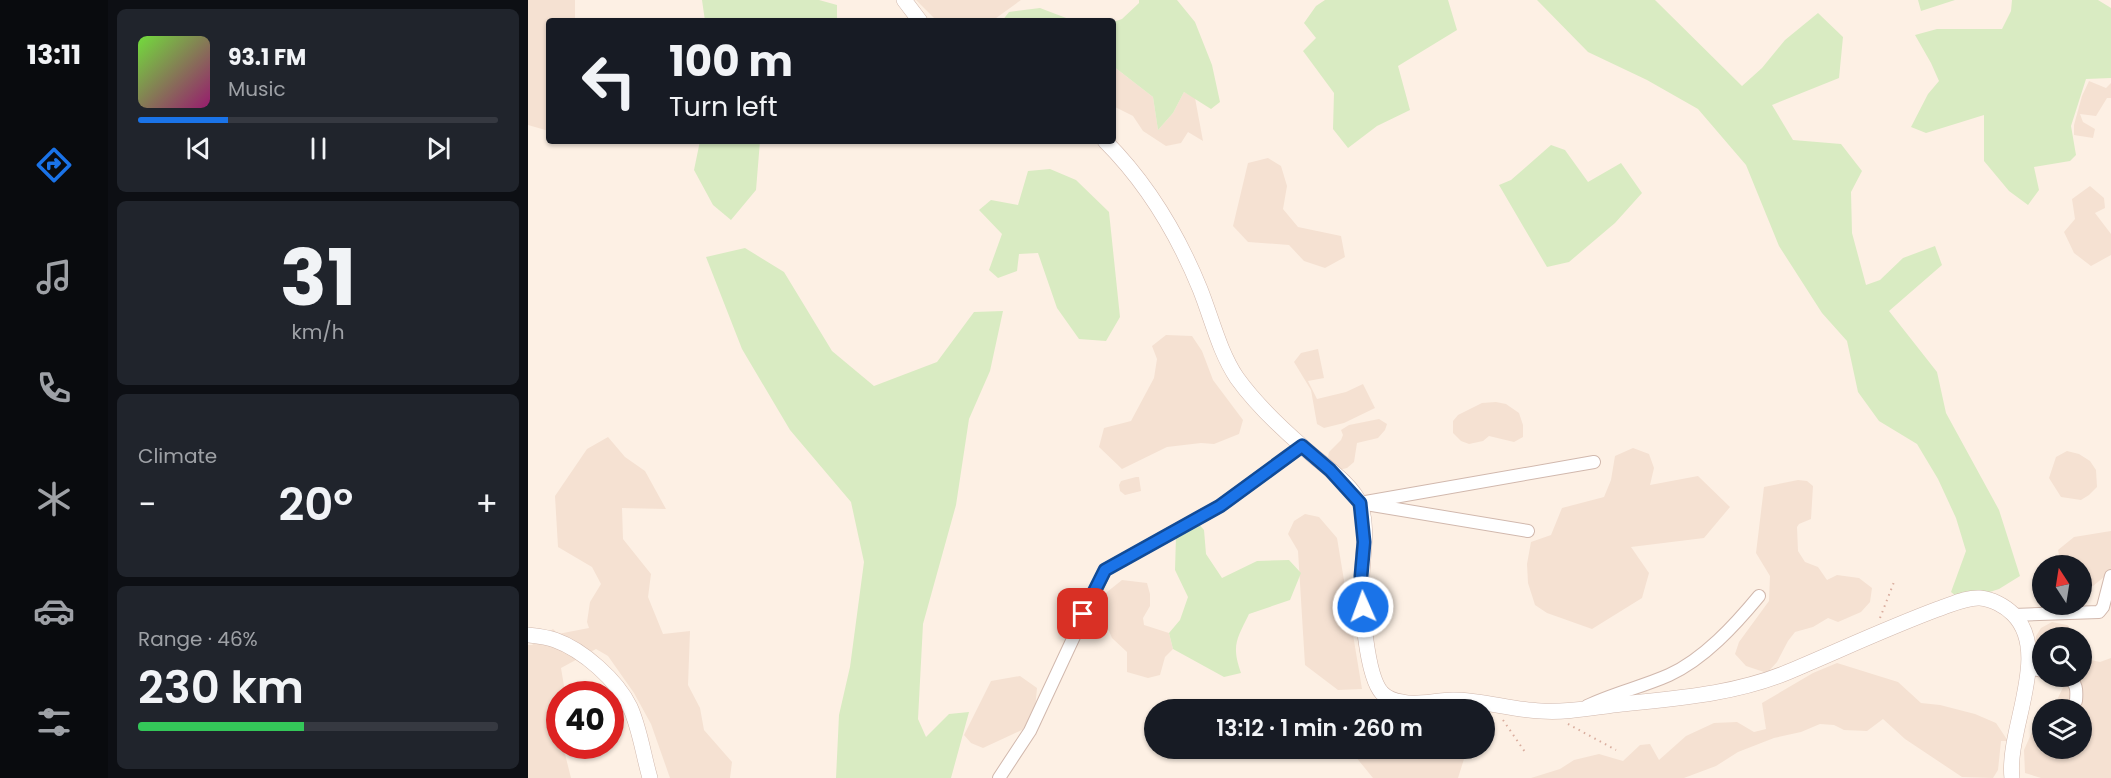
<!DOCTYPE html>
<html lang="en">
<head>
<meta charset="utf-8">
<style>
  body { margin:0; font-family:Poppins,sans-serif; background:#20242c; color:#f1f3f6; height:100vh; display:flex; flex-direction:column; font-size:22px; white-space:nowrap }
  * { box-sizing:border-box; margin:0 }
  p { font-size:20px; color:#9ea1a6 }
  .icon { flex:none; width:33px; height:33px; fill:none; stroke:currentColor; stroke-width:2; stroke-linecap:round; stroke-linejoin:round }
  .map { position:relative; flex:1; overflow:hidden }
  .side { display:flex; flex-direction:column; gap:9px; padding:9px; background:#0d0f14; width:420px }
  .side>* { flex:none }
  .hud { position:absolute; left:18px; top:18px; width:570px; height:126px; border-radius:6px; box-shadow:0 2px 4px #0004; background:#171b24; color:#f1f3f6; overflow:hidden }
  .needle { width:39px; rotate:348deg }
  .buttons { position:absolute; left:1504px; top:555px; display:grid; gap:12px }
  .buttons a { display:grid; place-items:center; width:60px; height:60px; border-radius:50%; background:#171b24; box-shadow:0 2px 4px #0004; font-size:30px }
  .speed { position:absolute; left:18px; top:681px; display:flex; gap:12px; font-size:30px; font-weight:700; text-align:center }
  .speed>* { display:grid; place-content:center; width:78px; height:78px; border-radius:50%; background:#171b24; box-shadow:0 2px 4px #0004; line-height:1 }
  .speed .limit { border:9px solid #d22; background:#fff; color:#111 }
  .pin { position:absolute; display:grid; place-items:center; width:51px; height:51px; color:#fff; margin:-26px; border-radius:12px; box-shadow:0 3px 9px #0006 }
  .me { position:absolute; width:66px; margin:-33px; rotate:358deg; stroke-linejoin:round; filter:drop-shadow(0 0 4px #0008) }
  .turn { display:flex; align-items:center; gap:21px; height:126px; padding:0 24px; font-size:27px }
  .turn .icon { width:78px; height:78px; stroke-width:2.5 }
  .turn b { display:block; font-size:42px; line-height:51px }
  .big { font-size:45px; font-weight:600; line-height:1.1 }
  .side .widget { flex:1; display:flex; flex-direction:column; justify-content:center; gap:9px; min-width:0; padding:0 21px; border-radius:9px; background:#20242c }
  .side .dial { align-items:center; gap:0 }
  .dial b { font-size:78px; line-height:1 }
  .song { display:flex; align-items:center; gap:18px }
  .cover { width:72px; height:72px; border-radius:9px; background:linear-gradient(135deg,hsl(100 70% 55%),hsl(320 70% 35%)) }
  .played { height:6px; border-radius:3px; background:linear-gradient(90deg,#1a73e8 25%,#363941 25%) }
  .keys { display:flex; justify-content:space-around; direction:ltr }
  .heat { display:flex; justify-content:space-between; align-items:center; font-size:33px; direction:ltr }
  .charge { height:9px; border-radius:4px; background:linear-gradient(90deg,#34c759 46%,#363941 0) }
  .trip { position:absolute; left:616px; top:699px; width:351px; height:60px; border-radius:30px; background:#171b24; box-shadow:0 2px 4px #0004; font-weight:600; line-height:60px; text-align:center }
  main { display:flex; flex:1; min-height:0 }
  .tab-bar { display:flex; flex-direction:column; width:108px; justify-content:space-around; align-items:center; background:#090b0e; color:#9ea1a6 }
  .tab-bar .icon { width:42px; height:42px }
  .tab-bar .on { color:#1a73e8 }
  .tab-bar b { font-size:27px; color:#f1f3f6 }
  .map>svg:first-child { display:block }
  .residential { fill:#f5e1d2 }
  .green { fill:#d9ebc2 }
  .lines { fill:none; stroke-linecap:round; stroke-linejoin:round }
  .minor-casing { stroke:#d1b8ad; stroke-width:14 }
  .tertiary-casing { stroke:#d1b8ad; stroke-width:16 }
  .path { stroke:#d9ad9e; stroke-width:2; stroke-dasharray:1.5 4.5; stroke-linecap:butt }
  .minor { stroke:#fff; stroke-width:12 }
  .tertiary { stroke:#fff; stroke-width:15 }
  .route-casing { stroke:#114b97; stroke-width:15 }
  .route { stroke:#1a73e8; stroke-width:10 }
</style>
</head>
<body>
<main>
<nav class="tab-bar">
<b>13:11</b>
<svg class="icon on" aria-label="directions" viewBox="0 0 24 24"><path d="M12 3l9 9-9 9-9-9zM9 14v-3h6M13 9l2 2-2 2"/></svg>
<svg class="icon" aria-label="music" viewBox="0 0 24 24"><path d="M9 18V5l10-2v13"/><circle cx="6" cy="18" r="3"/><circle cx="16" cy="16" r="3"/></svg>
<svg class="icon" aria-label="phone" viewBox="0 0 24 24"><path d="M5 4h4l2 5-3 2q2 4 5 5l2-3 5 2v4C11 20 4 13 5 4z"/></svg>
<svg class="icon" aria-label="climate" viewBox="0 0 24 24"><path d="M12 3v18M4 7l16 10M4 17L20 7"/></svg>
<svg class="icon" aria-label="car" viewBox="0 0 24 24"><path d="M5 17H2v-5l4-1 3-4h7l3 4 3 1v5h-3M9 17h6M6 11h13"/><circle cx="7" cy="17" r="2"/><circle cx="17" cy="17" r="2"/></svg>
<svg class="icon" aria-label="filters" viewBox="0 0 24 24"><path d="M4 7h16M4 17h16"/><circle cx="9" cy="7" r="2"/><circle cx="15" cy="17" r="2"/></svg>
</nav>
<section class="side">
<div class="widget">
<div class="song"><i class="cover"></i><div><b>93.1 FM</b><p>Music</p></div></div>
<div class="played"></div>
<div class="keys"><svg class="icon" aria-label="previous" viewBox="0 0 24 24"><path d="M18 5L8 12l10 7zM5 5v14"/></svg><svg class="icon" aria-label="pause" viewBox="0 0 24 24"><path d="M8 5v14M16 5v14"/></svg><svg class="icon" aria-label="next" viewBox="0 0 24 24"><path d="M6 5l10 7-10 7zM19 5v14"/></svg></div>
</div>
<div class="widget dial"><b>31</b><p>km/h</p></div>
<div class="widget"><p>Climate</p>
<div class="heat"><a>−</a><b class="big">20°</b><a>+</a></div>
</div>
<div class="widget"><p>Range · 46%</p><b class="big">230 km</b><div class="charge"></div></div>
</section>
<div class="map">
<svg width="1583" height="778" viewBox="0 0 1583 778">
  <rect width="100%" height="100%" fill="#fdf0e4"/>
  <path class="residential" d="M0,0h47v21h-26v110l-21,-6z
    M388,0h105l-29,21h-55z
    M585,66l40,31 5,33 15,-17 11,-21 11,6 8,43 -15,-9 -7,11 -15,3 -23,-15 -10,-15 -20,-10z
    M1561,81l17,7 5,-5v15h-4l-11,18 -16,-2 3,8 12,7 -2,9 -19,-3v-10l8,-29z
    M740,158l13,8 6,20 -4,23 15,18 43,9 4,21 -20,11 -21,-7 -15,-16 -41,-3 -15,-16 15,-63z
    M1562,186l14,12 1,10 -10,5 16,21v21l-20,11 -17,-13 -10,-21 11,-13 -3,-20z
    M638,335l26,1 10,15 11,29 30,40 -4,14 -25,10 -13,-1 -34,4 -45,22 -23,-22 5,-19 27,-7 23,-43 3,-19 -5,-13z
    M790,349l6,29 -16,3 9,18 29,-7 17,-8 12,24 -31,15 -20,5 -7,-4 -6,-34 -17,-28 7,-9z
    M968,402l10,2 13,9 4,12v12l-9,5 -25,-6 -6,5 -14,3 -8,-3 -8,-8v-12l5,-6 24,-12z
    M851,419l8,5 -2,6 -7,8 -21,5 -3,19 -7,6 -8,2 -11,-13 1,-5 12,-12 2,-5 -2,-5 8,-5z
    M80,437l17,20 20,14 21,38 -44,-1 1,31 28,35 -3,23 15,37 27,-3 -2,54 12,23 4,22 28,32 -2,16h-60l-19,-54 -17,-31 -26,-37 -12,-7 -35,19 3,18 -1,8h-3v52h3l8,32h-43v-133h4l21,-16 5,5 31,-6 -2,-6 3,-20 11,-18 -9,-17 -34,-20 -3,-51 32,-47z
    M1105,448l16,6 5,14 -4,17 48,-9 32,31 -26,31 -73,9 18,26 -7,25 -50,31 -45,-16 -12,-8 -7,-22 -1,-19 4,-22 20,-7 11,-27 42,-11 7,-17 4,-24z
    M1539,451l12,3 11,7 6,9 1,17 -8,8 -8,5 -20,-3 -12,-19 7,-21z
    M608,477h3l2,14 -16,4 -5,-4 -1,-6 2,-4z
    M1270,480l9,1 6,5 -2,33 -12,5 -2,3 1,24 7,11 13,5 9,13 10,-5 22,3 13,10 -2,14 -9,10 -23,10 -10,-4 -15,9 -18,5 -7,9 -11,21 -10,11 -21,-7 -11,-12 4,-12 30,-41 1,-25 -14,-23 8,-66z
    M777,514l14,3 18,21 25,151 -24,1 -33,-25 -7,-114 -10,-17 6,-13z
    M1583,531v45l-7,1 -11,9 -11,-3v-17l-21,-1 -3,-15 16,-13z
    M594,580l25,3 3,11v12l-7,12 1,7 25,8 4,16 -8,8 -5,18 -12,3 -21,-6v-20l-15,-14 -3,-7 -12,-12 3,-13 7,-14z
    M1524,622l15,3 15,12 9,23 9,2 11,-4v120h-70l-16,-5 -1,-23 8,-18 11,-15v31h39v-38l-33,-1 8,-9 11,-23 14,-1v-38h-39v29l-10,-2 3,-29 5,-8z
    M1309,663l61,19 23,21 19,2 35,9 21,9 12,18h-7l-3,29 -5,8 -31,-1 -57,-38 -22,-20 -16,12 -23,-1 -10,-5 -14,-1 -19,8 -27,6 -36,14 -22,14 -32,12h-153l29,-9 14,-9 25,-6 24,7 17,-16 10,-1 9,16 27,-24 28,-13 23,-1 17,10 12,-3 -4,-26 51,-30z
    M492,676l17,12 -2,21 -11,20 -41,19 -12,-5 -7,-8 27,-54z
    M825,748l110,1 1,10 -6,19h-85l-22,-27z"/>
  <path class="green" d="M174,0h117l18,5v16h-132z
    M611,0h38l18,22 17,43 8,37 -9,7 -27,-17 -11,21 -15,17 -5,-33 -40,-31v-44l9,-3 17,-16z
    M797,0h123l9,30 -59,36 12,44 -33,16 -29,22 -15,-19 1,-36 -31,-42 13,-13 -12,-15 12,-17z
    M1009,0h118l87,86 20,-18 23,-28 33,-27 25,24 -4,41 -67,27 21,35 48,4 21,27 -11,21 1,41 14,52 14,-5 23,-22 32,-12 7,19 -53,46 48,61 9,41 53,97 21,66 -21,13 -37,12 -11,-9 15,-41 -10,-33 -18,-39 -21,-35 -38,-23 -21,-29 -11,-51 -25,-28 -43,-67 -33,-81 -48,-56 -51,-29 -59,-28z
    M1390,0h37l-34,11z
    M1484,0h86l13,8v70l-25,1 -15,47 5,29 -6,6 -36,6 5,23 -11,15 -19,-14 -25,-30v-46l-58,18 -15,-6 17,-33 11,-13 -8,-18 -16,-28 22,-6h65l9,-18z
    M512,8l34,13h-72l7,-9z
    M172,141h60l-4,49 -25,30 -18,-15 -19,-35z
    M1023,145l14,5 23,32 33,-19 21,30 -27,30 -46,39 -22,5 -48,-82 12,-5z
    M522,169l26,11 33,32 11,105 -14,24 -27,-2 -22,-31 -19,-55 -19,1 -2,17 -19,7 -9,-8 13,-36 -23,-24 12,-10 27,5 10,-34z
    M217,248l39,24 48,79 42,35 63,-24 37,-50 29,-1 -13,60 -21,48 -13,86 -33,119 -5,95 8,18 23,-23 20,-2 -18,66h-115l3,-63 11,-48 14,-105 -13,-60 -61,-72 -48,-81 -36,-92z
    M668,521l8,9 2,24 16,24 35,-17 32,-1 12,13 -11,27 -41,14c-12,25 -18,31 -8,59l-17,4 -51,-28 -4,-16 11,-13 8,-23 -13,-27 1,-34z"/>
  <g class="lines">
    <defs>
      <path id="minor" d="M1000,531l-168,-28 234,-41
        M1486,615l85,-3 4,-5 8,-31
        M1500,668l15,3
        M1539,676c10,8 10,13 9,25
        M1059,706c27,-13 55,-19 82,-31 35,-16 66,-50 90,-79
        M471,778l31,-47 75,-161 115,-64 82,-60"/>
      <path id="tertiary" d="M376,0l16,21
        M577,141c42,42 73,94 95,148 12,30 19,62 37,89 18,25 43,49 66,69 17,16 49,36 57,57 9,23 2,51 2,74 -1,24 4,98 20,115 5,5 13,8 20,9 16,4 34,-2 51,-2 30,0 59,10 88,11 27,2 54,-4 81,-7 56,-6 113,-10 166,-32 50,-21 99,-44 150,-63 13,-4 28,-12 42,-11 12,1 25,8 33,16 39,39 -7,116 -1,164
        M0,635c9,1 19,2 27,5 28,10 62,40 75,67 10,22 13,47 20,71"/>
    </defs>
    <use href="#minor" class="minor-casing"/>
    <use href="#tertiary" class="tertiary-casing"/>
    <path class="path" d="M1352,618l14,-36
      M975,720l22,32
      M1040,724l48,26"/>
    <use href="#minor" class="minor"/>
    <use href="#tertiary" class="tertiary"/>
  </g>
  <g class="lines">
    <defs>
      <path id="route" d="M555,614l22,-44 115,-64 82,-60 28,24 30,33 4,39 -3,34 2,31"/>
    </defs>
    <use href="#route" class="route-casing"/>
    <use href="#route" class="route"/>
  </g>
</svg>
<div class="buttons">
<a><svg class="needle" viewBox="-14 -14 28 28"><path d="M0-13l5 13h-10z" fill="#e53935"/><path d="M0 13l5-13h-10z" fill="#9ea1a6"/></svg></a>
<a><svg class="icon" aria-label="search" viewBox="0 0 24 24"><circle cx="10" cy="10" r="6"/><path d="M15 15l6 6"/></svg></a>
<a><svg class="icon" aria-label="layers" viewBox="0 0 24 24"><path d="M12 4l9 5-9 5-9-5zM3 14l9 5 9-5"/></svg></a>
</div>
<div class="speed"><div class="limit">40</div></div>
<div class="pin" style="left:555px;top:614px;background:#d93025"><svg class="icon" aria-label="arrive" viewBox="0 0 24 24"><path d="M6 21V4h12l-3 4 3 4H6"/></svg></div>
<svg class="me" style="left:835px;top:607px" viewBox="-20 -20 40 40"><circle r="17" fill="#1a73e8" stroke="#fff" stroke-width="3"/><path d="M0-11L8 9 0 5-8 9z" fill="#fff"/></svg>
<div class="trip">13:12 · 1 min · 260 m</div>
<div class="hud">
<div class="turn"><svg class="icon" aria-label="left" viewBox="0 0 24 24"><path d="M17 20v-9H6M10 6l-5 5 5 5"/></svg><div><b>100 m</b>Turn left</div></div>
</div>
</div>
</main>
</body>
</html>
